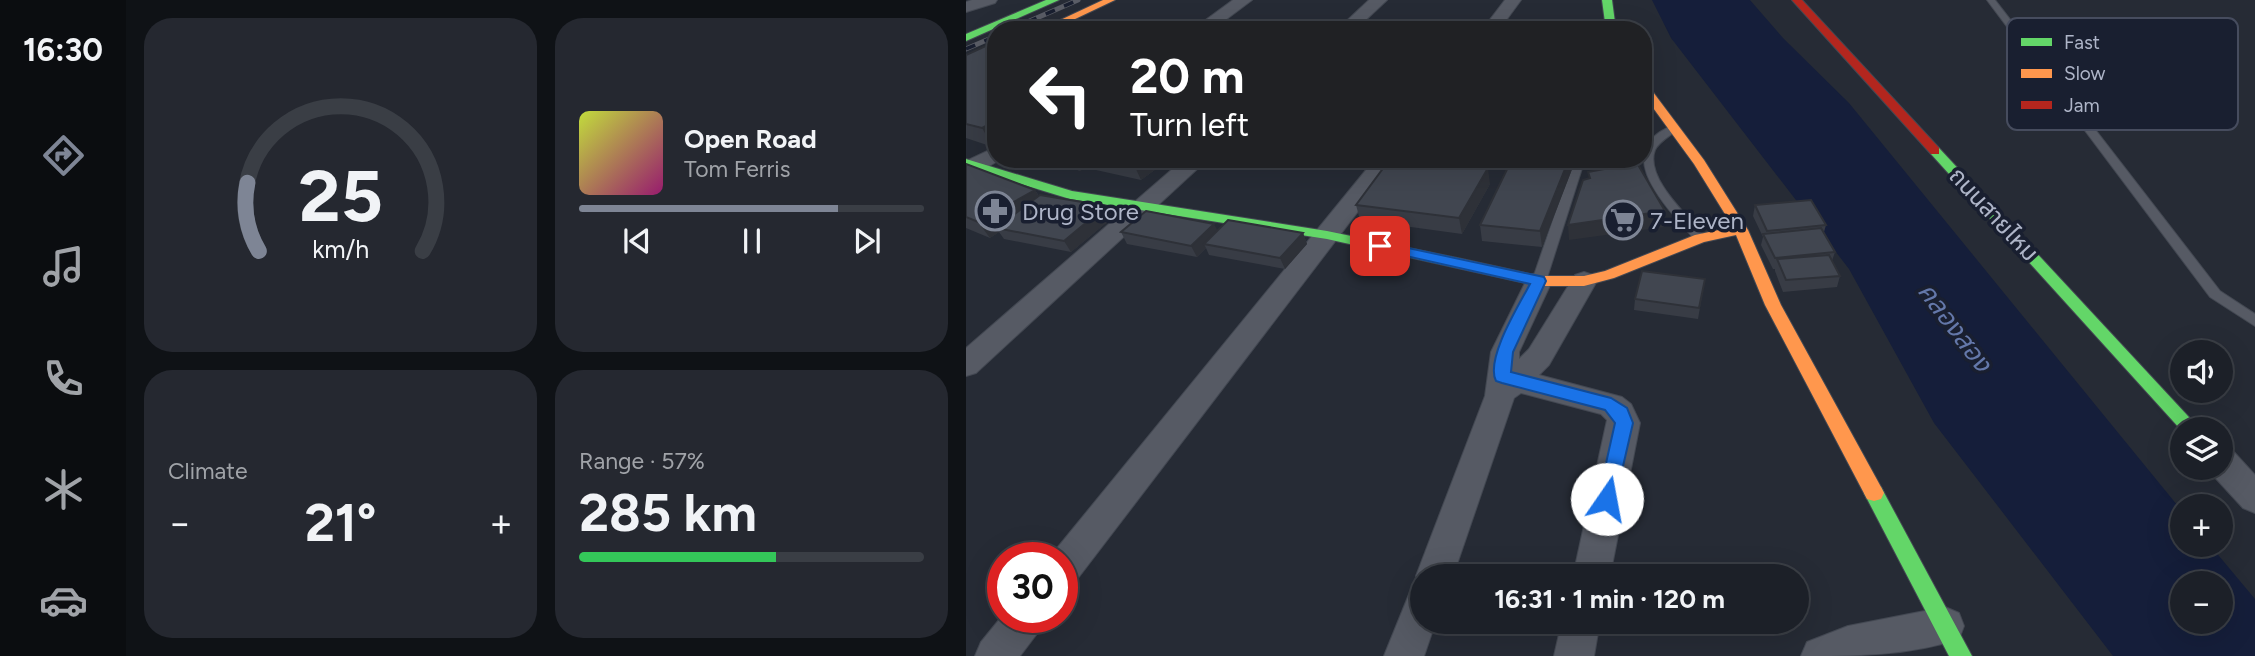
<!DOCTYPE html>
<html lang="en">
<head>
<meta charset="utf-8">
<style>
  body { margin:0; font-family:Figtree,"Noto Sans Thai",sans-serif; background:#252830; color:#f1f3f6; height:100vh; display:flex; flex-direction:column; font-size:26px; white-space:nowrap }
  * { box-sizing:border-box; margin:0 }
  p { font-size:23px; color:#a0a3a8 }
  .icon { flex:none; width:38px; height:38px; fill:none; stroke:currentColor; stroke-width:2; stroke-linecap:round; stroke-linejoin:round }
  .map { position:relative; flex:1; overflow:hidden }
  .details { display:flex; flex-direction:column; gap:18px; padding:18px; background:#0f1216; width:840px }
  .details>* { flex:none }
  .top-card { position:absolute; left:21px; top:21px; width:665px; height:147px; border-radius:28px; box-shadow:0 7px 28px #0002,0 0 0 2px #3a3e45; background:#202124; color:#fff; overflow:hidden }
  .fabs { position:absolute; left:1204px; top:340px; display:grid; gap:14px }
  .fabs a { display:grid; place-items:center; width:63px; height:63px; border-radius:50%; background:#1c2028; box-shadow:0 7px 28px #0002,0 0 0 2px #3a3e45; font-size:35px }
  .speed { position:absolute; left:21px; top:542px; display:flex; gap:14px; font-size:35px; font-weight:700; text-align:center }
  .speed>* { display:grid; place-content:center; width:91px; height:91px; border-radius:50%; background:#1c2028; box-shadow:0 7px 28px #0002,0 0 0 2px #3a3e45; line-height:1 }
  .speed .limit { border:10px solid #d22; background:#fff; color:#111 }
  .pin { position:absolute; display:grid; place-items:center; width:60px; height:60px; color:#fff; margin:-30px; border-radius:14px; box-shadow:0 4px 10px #0006 }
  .me { position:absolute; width:77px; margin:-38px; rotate:12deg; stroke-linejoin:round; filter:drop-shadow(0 0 5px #0008) }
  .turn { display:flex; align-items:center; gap:24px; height:147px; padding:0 28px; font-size:32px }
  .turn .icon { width:91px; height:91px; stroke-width:2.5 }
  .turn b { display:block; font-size:49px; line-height:60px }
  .big { font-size:52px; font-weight:700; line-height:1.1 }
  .details .tile { flex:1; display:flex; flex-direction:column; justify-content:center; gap:10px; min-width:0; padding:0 24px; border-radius:28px; background:#252830 }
  .details .dial { align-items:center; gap:0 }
  .dial svg { height:182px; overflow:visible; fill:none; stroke:#3a3e45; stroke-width:7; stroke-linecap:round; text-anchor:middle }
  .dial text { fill:#f1f3f6; stroke:none }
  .song { display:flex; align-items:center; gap:21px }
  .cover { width:84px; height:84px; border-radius:10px; background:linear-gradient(135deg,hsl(70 70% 55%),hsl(320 70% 35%)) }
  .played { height:7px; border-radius:4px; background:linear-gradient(90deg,#7e8595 75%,#3a3e45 75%) }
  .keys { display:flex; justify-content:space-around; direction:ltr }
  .heat { display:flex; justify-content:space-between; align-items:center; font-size:38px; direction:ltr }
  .charge { height:10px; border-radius:5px; background:linear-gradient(90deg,#34c759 57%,#3a3e45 0) }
  .details .tiles { flex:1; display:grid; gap:18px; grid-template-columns:repeat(2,1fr) }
  .trip { position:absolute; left:444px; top:564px; width:399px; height:70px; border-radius:35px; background:#1c2028; box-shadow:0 7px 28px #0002,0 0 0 2px #3a3e45; font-weight:700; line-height:70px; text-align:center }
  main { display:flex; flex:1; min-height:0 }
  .tab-bar { display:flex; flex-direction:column; width:126px; justify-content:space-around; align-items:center; background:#0b0d10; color:#a0a3a8 }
  .tab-bar .icon { width:49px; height:49px }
  .tab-bar .active { color:#7e8595 }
  .tab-bar b { font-size:32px; color:#f1f3f6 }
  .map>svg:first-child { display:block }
  .water { fill:#151e3a; fill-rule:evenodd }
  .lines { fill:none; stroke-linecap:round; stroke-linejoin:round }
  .lane-casing { stroke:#434852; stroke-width:2 }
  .street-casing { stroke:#434852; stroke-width:2 }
  .fast-casing { stroke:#434852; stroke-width:2 }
  .slow-casing { stroke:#434852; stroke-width:2 }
  .jam-casing { stroke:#434852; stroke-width:2 }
  .lane { fill:#565a64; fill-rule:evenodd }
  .street { fill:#565a64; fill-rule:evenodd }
  .fast { fill:#63d668; fill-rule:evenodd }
  .slow { fill:#ff974d; fill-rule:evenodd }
  .jam { fill:#b3261e; fill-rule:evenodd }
  .rail-casing { stroke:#5a5d66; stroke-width:5 }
  .rail { stroke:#191f30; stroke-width:3.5; stroke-dasharray:10; stroke-linecap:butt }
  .wall { fill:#383c45 }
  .shaded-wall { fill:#2e3138 }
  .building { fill:#414650; stroke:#2e3138; stroke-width:2 }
  .route { fill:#1a73e8; stroke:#114b97; stroke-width:2 }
  .labels { text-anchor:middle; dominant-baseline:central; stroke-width:7; stroke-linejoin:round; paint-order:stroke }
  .poi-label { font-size:24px; fill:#aeb5c8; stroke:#191f30; text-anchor:start }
  .street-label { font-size:24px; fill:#aeb5c8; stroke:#191f30 }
  .water-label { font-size:26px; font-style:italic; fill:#6478aa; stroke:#191f30 }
  .key { fill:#191f30; stroke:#464c5e; stroke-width:2 }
  .key-label { font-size:19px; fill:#aeb5c8 }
</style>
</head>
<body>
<main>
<nav class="tab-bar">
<b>16:30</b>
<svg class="icon active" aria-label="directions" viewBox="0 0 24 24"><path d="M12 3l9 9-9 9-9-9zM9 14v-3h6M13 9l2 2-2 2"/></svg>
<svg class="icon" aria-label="music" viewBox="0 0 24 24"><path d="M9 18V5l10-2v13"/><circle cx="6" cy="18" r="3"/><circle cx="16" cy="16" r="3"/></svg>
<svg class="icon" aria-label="phone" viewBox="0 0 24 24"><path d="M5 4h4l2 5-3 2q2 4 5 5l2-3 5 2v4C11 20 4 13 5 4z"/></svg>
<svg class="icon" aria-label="climate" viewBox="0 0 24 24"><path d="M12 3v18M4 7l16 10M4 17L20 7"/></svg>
<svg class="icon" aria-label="car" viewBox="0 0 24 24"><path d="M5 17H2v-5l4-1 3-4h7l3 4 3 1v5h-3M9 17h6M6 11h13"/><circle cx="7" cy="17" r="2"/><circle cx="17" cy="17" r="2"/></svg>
</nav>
<section class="details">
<div class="tiles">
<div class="tile dial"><svg viewBox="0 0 100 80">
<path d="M14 69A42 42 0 1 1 86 69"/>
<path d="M14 69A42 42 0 0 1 9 39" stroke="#7e8595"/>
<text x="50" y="56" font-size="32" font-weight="700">25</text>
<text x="50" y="72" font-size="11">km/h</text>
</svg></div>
<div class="tile">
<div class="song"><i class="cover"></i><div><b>Open Road</b><p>Tom Ferris</p></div></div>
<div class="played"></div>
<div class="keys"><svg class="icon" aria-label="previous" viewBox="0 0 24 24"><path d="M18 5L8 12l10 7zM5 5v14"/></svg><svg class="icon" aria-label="pause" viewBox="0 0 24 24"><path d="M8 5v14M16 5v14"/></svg><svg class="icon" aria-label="next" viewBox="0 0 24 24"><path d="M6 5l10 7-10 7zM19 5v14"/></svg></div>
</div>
<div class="tile"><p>Climate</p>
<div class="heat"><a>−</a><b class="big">21°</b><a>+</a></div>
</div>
<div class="tile"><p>Range · 57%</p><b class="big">285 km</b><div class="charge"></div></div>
</div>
</section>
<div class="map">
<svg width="1289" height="656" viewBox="0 0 1289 656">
  <rect width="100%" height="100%" fill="#262b35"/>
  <path class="water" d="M686,0h98l33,38 66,65 333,408v33h27l46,55v57h-142l-179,-233 -85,-154 -178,-231zM1216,583h39v38h-39z"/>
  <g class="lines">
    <defs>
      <path id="lane" d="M1021,0h8l225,291 35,23v12l-45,-29z
        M708,125l5,3c-7,7 -20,13 -24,22 -11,29 36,68 51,88l-6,4 -4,-1c-27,-32 -89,-90 -22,-116z
        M608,159h11l-39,122 -7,4 -5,-1 -2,-3z"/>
      <path id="street" d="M6,0h25l-2,3 -29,9v-10z
        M267,0h19l-40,30h-20z
        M403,0h18l-32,30h-18z
        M539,0h16l-22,30h-17z
        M30,147v12h5l-20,12h-15v-10z
        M218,159h24l-232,214 -10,3v-28z
        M409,159h23l-323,423 -13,5v-29h-13z
        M573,272l9,3 4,6 -33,71v7l10,-10 46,-74 9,-3 9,3 4,6 -48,84 -10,10 83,22 9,7 9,19 -30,153h-37l34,-156 -6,-6 -80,-21 -7,5 -61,178h-30v45h13l-12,35h-40l26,-64 11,-4 -5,-12 69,-180 6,-44 35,-71 4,-6z
        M1255,447l12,4 22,24v38l-12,-5 -34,-37 -1,-4h13z
        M979,607l14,6 5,13 -5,13c-51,17 -105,17 -158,17l6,-14 41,-16z
        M37,615v3h41l-5,13 -19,25h-45l6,-14z
        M596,621h38l-6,35h-40z"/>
      <path id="fast" d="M80,0h13l-93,41v-7z
        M636,0h10l4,30h-10z
        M969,147l4,1 261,281h-18v2l-251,-277v-6z
        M0,159l106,32 255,40 135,28 7,5 -7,5 -135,-30 -257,-40 -104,-32z
        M908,485l7,2 91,169h-23l-85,-163 3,-6z"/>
      <path id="slow" d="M137,0h12l-63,30h-13z
        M677,83l4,1 57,76 44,70 33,75 100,182 3,6 -3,6 -7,2 -7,-2 -102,-194 -29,-70 -32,7 -90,36 -30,8h-45l-77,-17 -7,-5 7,-5 77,17h45l21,-5 90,-36 38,-8 -39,-63 -51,-70z"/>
      <path id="jam" d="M826,0h10l137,148v6h-8z"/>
    </defs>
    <use href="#lane" class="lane-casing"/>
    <use href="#street" class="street-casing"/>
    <use href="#fast" class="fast-casing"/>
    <use href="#slow" class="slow-casing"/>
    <use href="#jam" class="jam-casing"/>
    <use href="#lane" class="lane"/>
    <use href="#street" class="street"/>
    <use href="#fast" class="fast"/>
    <use href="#slow" class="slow"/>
    <use href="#jam" class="jam"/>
    <defs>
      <path id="rail" d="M43,30l69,-30
        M0,49l30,-13"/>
    </defs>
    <use href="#rail" class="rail-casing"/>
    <use href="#rail" class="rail"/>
  </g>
  <path class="wall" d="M0,55l27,92 -27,-9z
    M81,159h119l1,2 -26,19 -45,-10 -3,-7 -13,8z
    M610,159l-34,88 -60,-6 -2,-16z
    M0,164l69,26 4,6 73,22 -41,34 -67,-13 -5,-7 -9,6 -24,-10z
    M524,184l-28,50 -102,-14 -4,-15z
    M789,205l71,20 -2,7 11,20 -3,9 8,15 -3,11 -54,5 -8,-21v-2h-2l-12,-24 2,-8 -10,-21z
    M251,230l86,3 4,11 -22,25 -76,-14 -3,-7 -9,9 -70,-13 -6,-12z
    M737,290l-5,29 -64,-9 1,-11z"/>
  <path class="shaded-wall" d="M30,121v24l-3,2 -11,-19z
    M124,159l3,4 -13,8 -6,-11 25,-1z
    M184,159h16l1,2 -26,19 -5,-11z
    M603,159h7l-34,88 -2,-16z
    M522,168l2,16 -28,50 -3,-16z
    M69,190l9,15 -48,23 3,4 -9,6 -12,-16z
    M140,206l6,12 -41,34 -7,-11z
    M699,211l-1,16 -95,13 -1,-15z
    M248,224l6,11 -16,9 2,4 -9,9 -6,-11z
    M337,233l4,11 -22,25 -5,-11z"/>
  <path class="building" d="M24,44h6v77l-14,7 -16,-4v-69z
    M124,159h60l-14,10z
    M424,159h25l73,9 -29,50 -103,-13z
    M546,159h57l-29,72 -60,-6z
    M671,163l28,48 -97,14 15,-45 7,-2 -2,-6z
    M0,164l69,26 -57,32 -12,-5z
    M74,195l66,11 -42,35 -68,-13z
    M845,200l15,25 -59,6 -12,-26z
    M180,211l68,13 -23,22 -70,-14z
    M262,220l75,13 -23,25 -76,-14z
    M855,228l14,24 -60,6 -12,-24z
    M863,255l11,21 -54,4 -9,-21z
    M676,271l63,8 -6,29 -64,-9z"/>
  <path class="route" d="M414,242l164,35 2,4 -33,71 -2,20 100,26 16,10 6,15 -19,82 -7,3 -7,-3 -2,-6 17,-76 -10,-13 -103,-27 -6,-2c-11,-22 23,-76 34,-97l-155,-35 -2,-3z"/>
  <defs>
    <symbol id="pharmacy-ring" viewBox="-11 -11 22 22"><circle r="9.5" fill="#191f30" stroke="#7e8595" stroke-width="1.5"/><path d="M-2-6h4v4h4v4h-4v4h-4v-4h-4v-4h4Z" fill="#7e8595"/></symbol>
    <symbol id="supermarket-ring" viewBox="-11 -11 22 22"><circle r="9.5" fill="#191f30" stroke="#7e8595" stroke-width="1.5"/><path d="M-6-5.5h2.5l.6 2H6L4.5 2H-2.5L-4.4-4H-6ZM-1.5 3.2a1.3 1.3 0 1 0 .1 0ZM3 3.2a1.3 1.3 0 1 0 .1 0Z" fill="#7e8595"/></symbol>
  </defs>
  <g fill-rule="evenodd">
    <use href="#pharmacy-ring" x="7" y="189" width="44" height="44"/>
    <use href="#supermarket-ring" x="635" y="198" width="44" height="44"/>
  </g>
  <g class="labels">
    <g class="poi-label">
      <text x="56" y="211">Drug Store</text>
      <text x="684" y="220">7-Eleven</text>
    </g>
    <g class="street-label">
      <text transform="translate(1028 214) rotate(47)">ถนนสายไหม</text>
    </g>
    <g class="water-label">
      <text transform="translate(989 327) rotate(53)">คลองสอง</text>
    </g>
  </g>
  <rect x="1041" y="18" width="231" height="112" rx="10" class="key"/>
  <rect x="1055" y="38" width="31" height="8" fill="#63d668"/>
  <rect x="1055" y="69" width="31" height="9" fill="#ff974d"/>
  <rect x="1055" y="101" width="31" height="8" fill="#b3261e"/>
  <g class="key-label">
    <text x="1098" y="49">Fast</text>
    <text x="1098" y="80">Slow</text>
    <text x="1098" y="112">Jam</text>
  </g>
</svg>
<div class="fabs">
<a><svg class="icon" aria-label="sound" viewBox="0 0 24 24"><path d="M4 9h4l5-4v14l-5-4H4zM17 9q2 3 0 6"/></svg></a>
<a><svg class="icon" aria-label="layers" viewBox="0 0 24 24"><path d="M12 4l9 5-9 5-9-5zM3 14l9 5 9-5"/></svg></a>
<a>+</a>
<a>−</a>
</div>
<div class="speed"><div class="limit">30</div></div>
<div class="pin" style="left:414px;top:246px;background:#d93025"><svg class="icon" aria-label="arrive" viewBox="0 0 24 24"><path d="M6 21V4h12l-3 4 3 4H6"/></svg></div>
<svg class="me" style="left:641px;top:499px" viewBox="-20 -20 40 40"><circle r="19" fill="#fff"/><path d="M0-13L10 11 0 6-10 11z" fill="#1a73e8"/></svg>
<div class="trip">16:31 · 1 min · 120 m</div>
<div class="top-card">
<div class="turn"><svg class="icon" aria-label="left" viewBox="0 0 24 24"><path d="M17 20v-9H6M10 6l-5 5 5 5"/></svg><div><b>20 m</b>Turn left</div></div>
</div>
</div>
</main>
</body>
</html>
